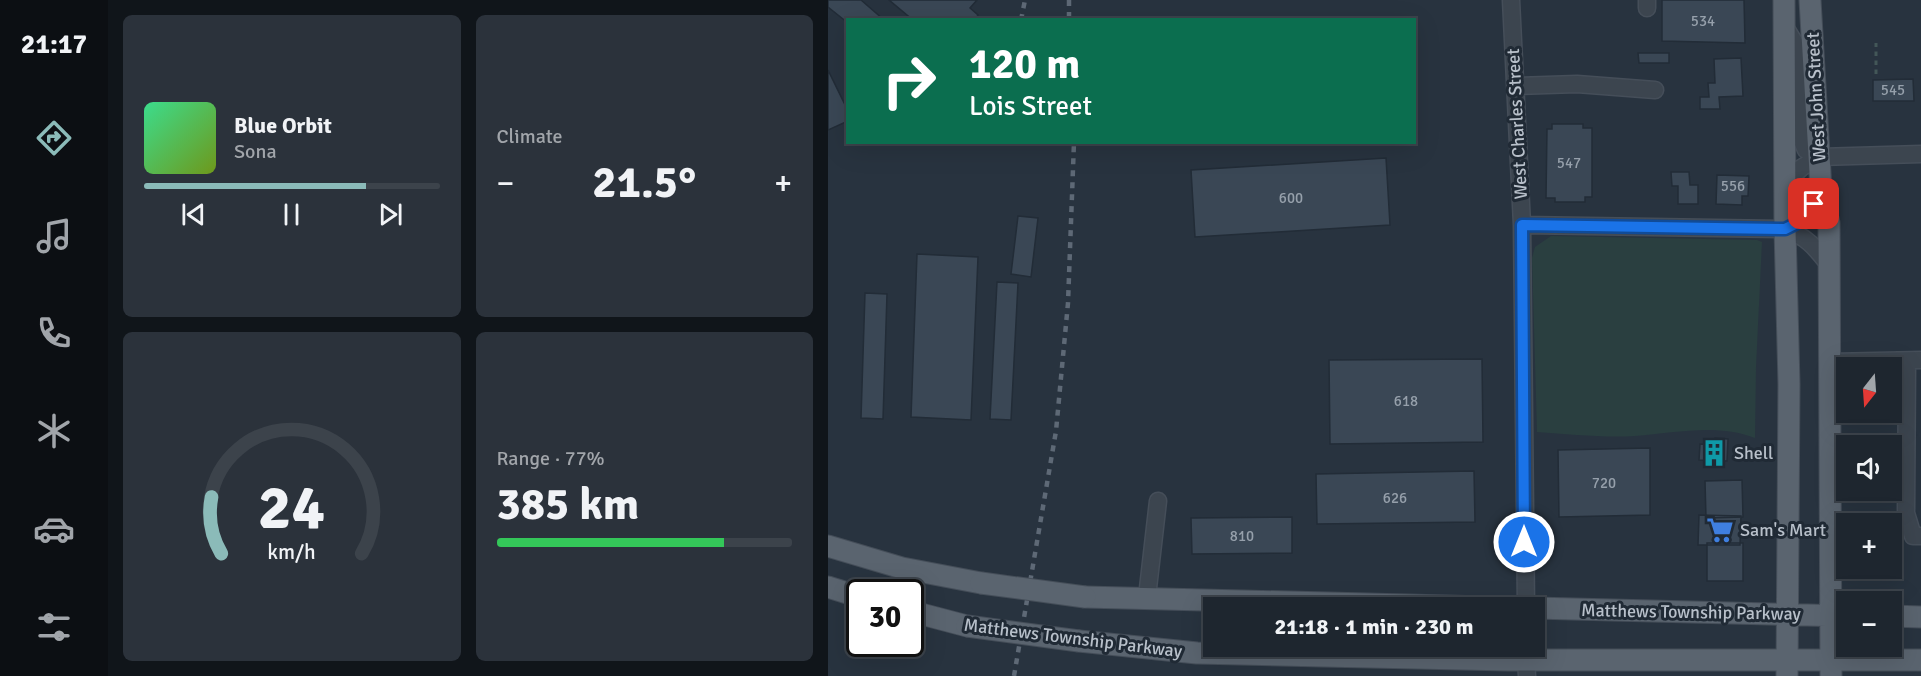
<!DOCTYPE html>
<html lang="en">
<head>
<meta charset="utf-8">
<style>
  body { margin:0; font-family:Signika,sans-serif; background:#2b323b; color:#f1f3f6; height:100vh; display:flex; flex-direction:column; font-size:22px; white-space:nowrap }
  * { box-sizing:border-box; margin:0 }
  p { font-size:20px; color:#a1a5aa }
  .icon { flex:none; width:33px; height:33px; fill:none; stroke:currentColor; stroke-width:2; stroke-linecap:round; stroke-linejoin:round }
  .map { position:relative; flex:1; overflow:hidden }
  .panel { display:flex; flex-direction:column; gap:15px; padding:15px; background:#10151a; width:720px }
  .panel>* { flex:none }
  .guide { position:absolute; left:18px; top:18px; width:570px; height:126px; border-radius:0px; box-shadow:0 6px 24px #0002,0 0 0 2px #3c434b; background:#0b6e4f; color:#fff; overflow:hidden }
  .needle { width:39px; rotate:197deg }
  .fabs { position:absolute; left:1008px; top:357px; display:grid; gap:12px }
  .fabs a { display:grid; place-items:center; width:66px; height:66px; border-radius:0px; background:#1e262f; box-shadow:0 6px 24px #0002,0 0 0 2px #3c434b; font-size:30px }
  .speed { position:absolute; left:18px; top:579px; display:flex; gap:12px; font-size:30px; font-weight:700; text-align:center }
  .speed>* { display:grid; place-content:center; width:78px; height:78px; border-radius:50%; background:#1e262f; box-shadow:0 6px 24px #0002,0 0 0 2px #3c434b; line-height:1 }
  .speed .limit { border:3px solid #111; border-radius:9px; background:#fff; color:#111 }
  .pin { position:absolute; display:grid; place-items:center; width:51px; height:51px; color:#fff; margin:-26px; border-radius:12px; box-shadow:0 3px 9px #0006 }
  .me { position:absolute; width:66px; margin:-33px; rotate:0deg; stroke-linejoin:round; filter:drop-shadow(0 0 4px #0008) }
  .turn { display:flex; align-items:center; gap:21px; height:126px; padding:0 24px; font-size:27px }
  .turn .icon { width:78px; height:78px; stroke-width:2.5 }
  .turn b { display:block; font-size:42px; line-height:51px }
  .big { font-size:45px; font-weight:800; line-height:1.1 }
  .panel .widget { flex:1; display:flex; flex-direction:column; justify-content:center; gap:9px; min-width:0; padding:0 21px; border-radius:9px; background:#2b323b }
  .panel .dial { align-items:center; gap:0 }
  .dial svg { height:156px; overflow:visible; fill:none; stroke:#3c434b; stroke-width:7; stroke-linecap:round; text-anchor:middle }
  .dial text { fill:#f1f3f6; stroke:none }
  .song { display:flex; align-items:center; gap:18px }
  .cover { width:72px; height:72px; border-radius:9px; background:linear-gradient(135deg,hsl(150 70% 55%),hsl(80 70% 35%)) }
  .played { height:6px; border-radius:3px; background:linear-gradient(90deg,#8bbbb9 75%,#3c434b 75%) }
  .keys { display:flex; justify-content:space-around; direction:ltr }
  .heat { display:flex; justify-content:space-between; align-items:center; font-size:33px; direction:ltr }
  .charge { height:9px; border-radius:4px; background:linear-gradient(90deg,#34c759 77%,#3c434b 0) }
  .panel .tiles { flex:1; display:grid; gap:15px; grid-template-columns:repeat(2,1fr) }
  .trip { position:absolute; left:375px; top:597px; width:342px; height:60px; border-radius:0px; background:#1e262f; box-shadow:0 6px 24px #0002,0 0 0 2px #3c434b; font-weight:800; line-height:60px; text-align:center }
  main { display:flex; flex:1; min-height:0 }
  .menu { display:flex; flex-direction:column; width:108px; justify-content:space-around; align-items:center; background:#0c0f13; color:#a1a5aa }
  .menu .icon { width:42px; height:42px }
  .menu .current { color:#8bbbb9 }
  .menu b { font-size:27px; color:#f1f3f6 }
  .map>svg:first-child { display:block }
  .green { fill:#2a3f40 }
  .building { fill:#3a4755; stroke:#222c37; stroke-width:1.5 }
  .lines { fill:none; stroke-linecap:round; stroke-linejoin:round }
  .minor-casing { stroke:#454e59; stroke-width:19 }
  .major-casing { stroke:#454e59; stroke-width:23 }
  .path { stroke:#435758; stroke-width:3; stroke-dasharray:4.5 4.5; stroke-linecap:butt }
  .minor { stroke:#3c454f; stroke-width:16 }
  .major { stroke:#5a646f; stroke-width:21 }
  .rail { stroke:#5e6976; stroke-width:4.5; stroke-dasharray:6 6; stroke-linecap:butt }
  .major-bridge-casing { stroke:#454e59; stroke-width:23; stroke-linecap:butt }
  .major-bridge { stroke:#5a646f; stroke-width:21 }
  .route-casing { stroke:#114b97; stroke-width:15 }
  .route { stroke:#1a73e8; stroke-width:10 }
  .labels { text-anchor:middle; dominant-baseline:central; stroke-width:6; stroke-linejoin:round; paint-order:stroke }
  .number-label { font-size:15px; fill:#96a0ab }
  .street-label { font-size:18px; fill:#b8c0ca; stroke:#202a35 }
  .poi-label { font-size:18px; fill:#b8c0ca; stroke:#202a35; text-anchor:start }
</style>
</head>
<body>
<main>
<nav class="menu">
<b>21:17</b>
<svg class="icon current" aria-label="directions" viewBox="0 0 24 24"><path d="M12 3l9 9-9 9-9-9zM9 14v-3h6M13 9l2 2-2 2"/></svg>
<svg class="icon" aria-label="music" viewBox="0 0 24 24"><path d="M9 18V5l10-2v13"/><circle cx="6" cy="18" r="3"/><circle cx="16" cy="16" r="3"/></svg>
<svg class="icon" aria-label="phone" viewBox="0 0 24 24"><path d="M5 4h4l2 5-3 2q2 4 5 5l2-3 5 2v4C11 20 4 13 5 4z"/></svg>
<svg class="icon" aria-label="climate" viewBox="0 0 24 24"><path d="M12 3v18M4 7l16 10M4 17L20 7"/></svg>
<svg class="icon" aria-label="car" viewBox="0 0 24 24"><path d="M5 17H2v-5l4-1 3-4h7l3 4 3 1v5h-3M9 17h6M6 11h13"/><circle cx="7" cy="17" r="2"/><circle cx="17" cy="17" r="2"/></svg>
<svg class="icon" aria-label="filters" viewBox="0 0 24 24"><path d="M4 7h16M4 17h16"/><circle cx="9" cy="7" r="2"/><circle cx="15" cy="17" r="2"/></svg>
</nav>
<section class="panel">
<div class="tiles">
<div class="widget">
<div class="song"><i class="cover"></i><div><b>Blue Orbit</b><p>Sona</p></div></div>
<div class="played"></div>
<div class="keys"><svg class="icon" aria-label="previous" viewBox="0 0 24 24"><path d="M18 5L8 12l10 7zM5 5v14"/></svg><svg class="icon" aria-label="pause" viewBox="0 0 24 24"><path d="M8 5v14M16 5v14"/></svg><svg class="icon" aria-label="next" viewBox="0 0 24 24"><path d="M6 5l10 7-10 7zM19 5v14"/></svg></div>
</div>
<div class="widget"><p>Climate</p>
<div class="heat"><a>−</a><b class="big">21.5°</b><a>+</a></div>
</div>
<div class="widget dial"><svg viewBox="0 0 100 80">
<path d="M14 69A42 42 0 1 1 86 69"/>
<path d="M14 69A42 42 0 0 1 9 40" stroke="#8bbbb9"/>
<text x="50" y="56" font-size="32" font-weight="700">24</text>
<text x="50" y="72" font-size="11">km/h</text>
</svg></div>
<div class="widget"><p>Range · 77%</p><b class="big">385 km</b><div class="charge"></div></div>
</div>
</section>
<div class="map">
<svg width="1093" height="676" viewBox="0 0 1093 676">
  <rect width="100%" height="100%" fill="#28333f"/>
  <path class="green" d="M723,236l206,4 5,2 -6,125 -1,71c-38,-15 -80,-5 -120,-2 -32,2 -66,-2 -98,-4l-5,-174 3,-11z"/>
  <path class="building" d="M0,0h33l23,20h-36v3l-20,-16z
    M61,0h88l-7,8 8,7 -3,5h-62z
    M834,0h82l1,43 -83,-2z
    M810,53h31v10h-30z
    M913,58l2,38 -24,1 1,12h-20v-12h9l-1,-14h7l-1,-24z
    M0,70l20,41v10l-20,9z
    M1085,79l1,22h-41v-21z
    M724,124h31v4h9v69h-7v5h-30v-4h-9l1,-69h5z
    M558,158l4,67 -195,12 -4,-67z
    M843,172h18l1,13h8v19h-20v-18h-6z
    M889,175l32,1 -1,20h-6v9l-26,-1z
    M190,216l20,2 -7,59 -20,-3z
    M89,254l61,3 -7,163 -60,-3z
    M169,282l21,1 -7,137 -21,-1z
    M37,293l22,1 -4,125 -22,-1z
    M654,359l1,83 -153,2 -1,-84z
    M887,438l13,1 -1,22 -28,-1 1,-16 15,1z
    M822,448v67l-91,2 -1,-67z
    M646,471l1,51 -158,2 -1,-50z
    M914,480l1,37 -37,1 -1,-37z
    M871,515l42,1 -1,29h-42z
    M464,517v36l-100,1 -1,-36z
    M879,543h36v38h-36z"/>
  <g class="lines">
    <defs>
      <path id="minor" d="M683,0l11,225 4,383
        M819,8v-8
        M957,27l11,18 4,91 6,14 13,7 102,-3
        M688,86l61,-2 78,6
        M956,184l17,-16 18,-11
        M694,225l263,4c21,7 31,19 44,36
        M957,229c18,-9 27,-20 36,-39
        M1079,361l-1,152 7,23h8
        M1002,362l91,-2
        M319,597l11,-96
        M698,660l1,16"/>
      <path id="major" d="M956,0l1,229 4,155 -2,292
        M982,0l11,190 8,33 2,453
        M0,546l74,22 79,15
        M0,587l32,10
        M257,597l440,11
        M706,608l312,8
        M82,611l57,15
        M1064,616l29,1
        M251,641l118,12 126,3 185,4h413"/>
    </defs>
    <use href="#minor" class="minor-casing"/>
    <use href="#major" class="major-casing"/>
    <path class="path" d="M1048,74v-31"/>
    <use href="#minor" class="minor"/>
    <use href="#major" class="major"/>
    <path class="rail" d="M241,0v20
      M193,20l4,-20
      M186,676l42,-245 12,-128 6,-161"/>
    <defs>
      <path id="major-bridge" d="M153,583l104,14
        M139,626l112,15"/>
    </defs>
    <use href="#major-bridge" class="major-bridge-casing"/>
    <use href="#major-bridge" class="major-bridge"/>
  </g>
  <g class="lines">
    <defs>
      <path id="route" d="M696,542l-2,-317 263,4 16,-8 13,-17"/>
    </defs>
    <use href="#route" class="route-casing"/>
    <use href="#route" class="route"/>
  </g>
  <defs>
    <symbol id="building-bare" viewBox="-9 -9 18 18"><path d="M-4-6H4V6H1V3H-1V6H-4ZM-2.5-4.3h1.7v1.8h-1.7ZM.8-4.3h1.7v1.8H.8ZM-2.5-1h1.7V.8h-1.7ZM.8-1h1.7V.8H.8Z" fill="#0f9aa8" stroke="#202a35" stroke-width="2.5" paint-order="stroke"/></symbol>
    <symbol id="supermarket-bare" viewBox="-9 -9 18 18"><path d="M-6-5.5h2.5l.6 2H6L4.5 2H-2.5L-4.4-4H-6ZM-1.5 3.2a1.3 1.3 0 1 0 .1 0ZM3 3.2a1.3 1.3 0 1 0 .1 0Z" fill="#3f7fe0" stroke="#202a35" stroke-width="2.5" paint-order="stroke"/></symbol>
  </defs>
  <g fill-rule="evenodd">
    <use href="#building-bare" x="867" y="434" width="38" height="38"/>
    <use href="#supermarket-bare" x="873" y="511" width="38" height="38"/>
  </g>
  <g class="labels">
    <g class="number-label">
      <text x="875" y="21">534</text>
      <text x="1065" y="90">545</text>
      <text x="741" y="163">547</text>
      <text x="905" y="186">556</text>
      <text x="463" y="198">600</text>
      <text x="578" y="401">618</text>
      <text x="776" y="483">720</text>
      <text x="567" y="498">626</text>
      <text x="414" y="536">810</text>
    </g>
    <g class="street-label">
      <text transform="translate(988 97) rotate(-93)">West John Street</text>
      <text transform="translate(689 124) rotate(-93)">West Charles Street</text>
      <text transform="translate(863 612) rotate(1)">Matthews Township Parkway</text>
      <text transform="translate(245 638) rotate(7)">Matthews Township Parkway</text>
    </g>
    <g class="poi-label">
      <text x="906" y="453">Shell</text>
      <text x="912" y="530">Sam's Mart</text>
    </g>
  </g>
</svg>
<div class="fabs">
<a><svg class="needle" viewBox="-14 -14 28 28"><path d="M0-13l5 13h-10z" fill="#e53935"/><path d="M0 13l5-13h-10z" fill="#a1a5aa"/></svg></a>
<a><svg class="icon" aria-label="sound" viewBox="0 0 24 24"><path d="M4 9h4l5-4v14l-5-4H4zM17 9q2 3 0 6"/></svg></a>
<a>+</a>
<a>−</a>
</div>
<div class="speed"><div class="limit">30</div></div>
<div class="pin" style="left:986px;top:204px;background:#d93025"><svg class="icon" aria-label="arrive" viewBox="0 0 24 24"><path d="M6 21V4h12l-3 4 3 4H6"/></svg></div>
<svg class="me" style="left:696px;top:542px" viewBox="-20 -20 40 40"><circle r="17" fill="#1a73e8" stroke="#fff" stroke-width="3"/><path d="M0-11L8 9 0 5-8 9z" fill="#fff"/></svg>
<div class="trip">21:18 · 1 min · 230 m</div>
<div class="guide">
<div class="turn"><svg class="icon" aria-label="right" viewBox="0 0 24 24"><path d="M7 20v-9h11M14 6l5 5-5 5"/></svg><div><b>120 m</b>Lois Street</div></div>
</div>
</div>
</main>
</body>
</html>
